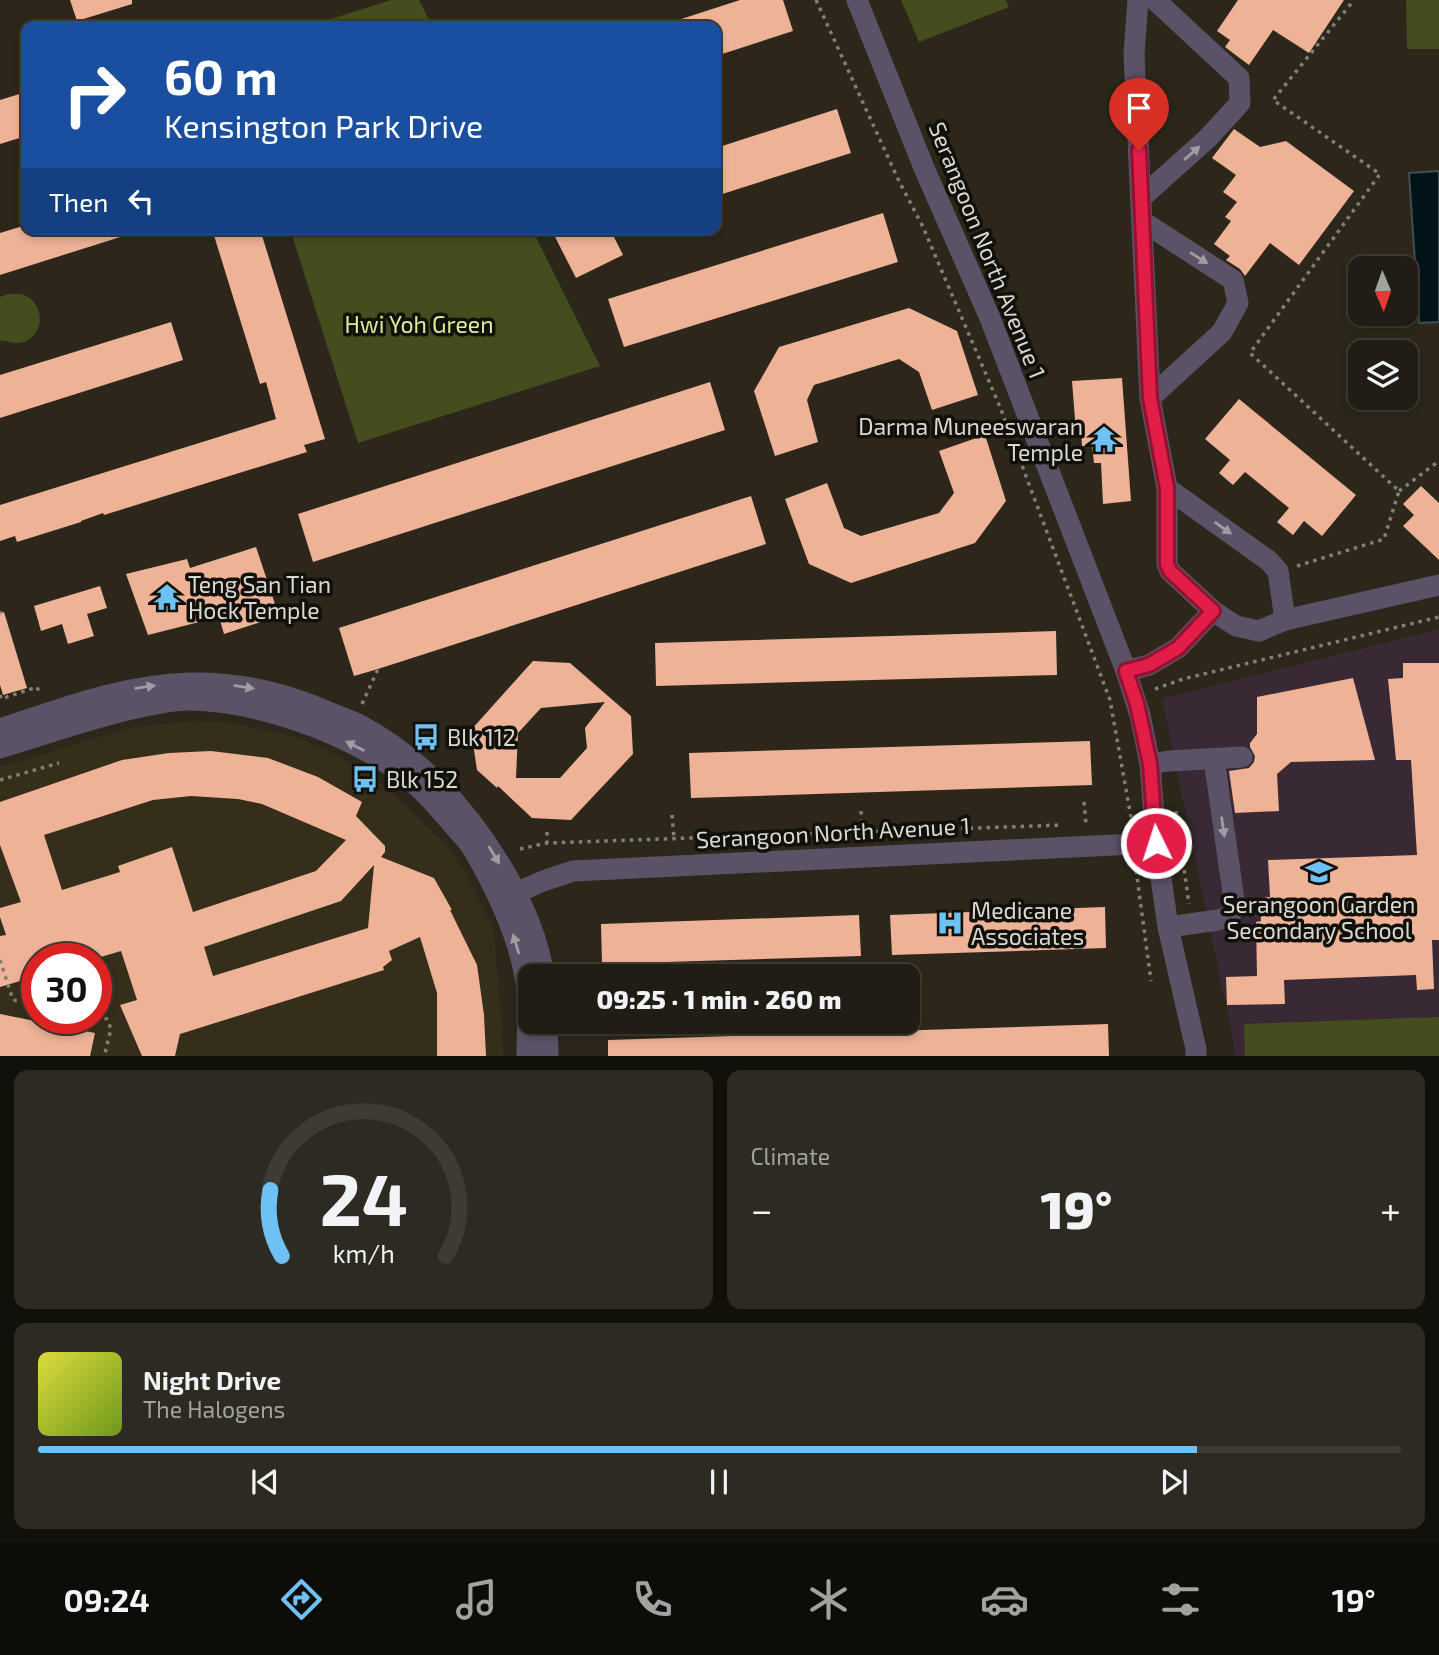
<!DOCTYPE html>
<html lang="en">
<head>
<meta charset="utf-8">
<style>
  body { margin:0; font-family:"Exo 2",sans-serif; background:#2d2a22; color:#f1f3f6; height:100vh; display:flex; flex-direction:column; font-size:26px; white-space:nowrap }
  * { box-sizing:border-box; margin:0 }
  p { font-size:23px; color:#a2a2a0 }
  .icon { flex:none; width:38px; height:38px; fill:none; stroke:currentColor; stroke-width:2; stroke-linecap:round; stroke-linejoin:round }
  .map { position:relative; height:1056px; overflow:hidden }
  .sheet { display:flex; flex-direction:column; gap:14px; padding:14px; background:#12100b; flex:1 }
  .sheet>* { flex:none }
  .guide { position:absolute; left:21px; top:21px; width:700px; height:214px; border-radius:14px; box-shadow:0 4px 10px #0003,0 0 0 2px #3e3b34; background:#1a4fa0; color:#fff; overflow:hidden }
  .needle { width:46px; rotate:178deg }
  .tools { position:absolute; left:1348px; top:256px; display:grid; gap:14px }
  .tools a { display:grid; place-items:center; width:70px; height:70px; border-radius:14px; background:#211d14; box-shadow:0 4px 10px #0003,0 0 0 2px #3e3b34; font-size:35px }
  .speed { position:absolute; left:21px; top:943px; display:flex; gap:14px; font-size:35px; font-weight:700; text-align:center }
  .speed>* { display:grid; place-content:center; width:91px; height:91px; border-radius:50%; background:#211d14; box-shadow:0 4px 10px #0003,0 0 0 2px #3e3b34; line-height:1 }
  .speed .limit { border:10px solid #d22; background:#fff; color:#111 }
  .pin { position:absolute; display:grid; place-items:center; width:60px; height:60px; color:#fff; margin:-72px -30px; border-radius:50% 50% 50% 0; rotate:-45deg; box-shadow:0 0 7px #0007 }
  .pin .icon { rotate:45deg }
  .me { position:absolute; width:77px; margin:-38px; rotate:356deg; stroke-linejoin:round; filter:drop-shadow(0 0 5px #0008) }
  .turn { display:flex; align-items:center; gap:24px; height:147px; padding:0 28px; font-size:32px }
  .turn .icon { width:91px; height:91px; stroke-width:2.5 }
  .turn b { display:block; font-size:49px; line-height:60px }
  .then { display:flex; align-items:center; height:66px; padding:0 28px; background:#0003; gap:14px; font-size:26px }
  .big { font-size:52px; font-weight:800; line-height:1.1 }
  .sheet .widget { flex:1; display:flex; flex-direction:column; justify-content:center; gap:10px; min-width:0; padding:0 24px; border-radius:14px; background:#2d2a22 }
  .sheet .dial { align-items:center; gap:0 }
  .dial svg { height:182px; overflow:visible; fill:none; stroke:#3e3b34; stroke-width:7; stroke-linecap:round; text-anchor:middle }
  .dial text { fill:#f1f3f6; stroke:none }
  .song { display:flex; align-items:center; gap:21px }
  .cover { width:84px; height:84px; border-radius:10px; background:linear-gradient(135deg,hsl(60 70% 55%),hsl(80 70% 35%)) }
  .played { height:7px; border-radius:4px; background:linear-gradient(90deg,#6ec2f3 85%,#3e3b34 85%) }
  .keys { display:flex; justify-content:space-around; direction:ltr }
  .heat { display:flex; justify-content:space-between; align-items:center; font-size:38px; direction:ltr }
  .sheet .tiles { flex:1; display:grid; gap:14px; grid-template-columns:1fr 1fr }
  .widget:last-child { grid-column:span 2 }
  .trip { position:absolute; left:518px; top:964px; width:402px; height:70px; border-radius:14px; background:#211d14; box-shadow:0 4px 10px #0003,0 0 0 2px #3e3b34; font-weight:800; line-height:70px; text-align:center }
  .dock { display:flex; height:112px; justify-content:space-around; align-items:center; background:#0d0c08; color:#a2a2a0 }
  .dock .icon { width:49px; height:49px }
  .dock .active { color:#6ec2f3 }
  .dock b { font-size:32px; color:#f1f3f6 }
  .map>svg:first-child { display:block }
  .built { fill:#352e1a; fill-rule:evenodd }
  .education { fill:#392934 }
  .green { fill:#454c1d }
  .water { fill:#001319; stroke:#424e50; stroke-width:2 }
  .building { fill:#eeb297; fill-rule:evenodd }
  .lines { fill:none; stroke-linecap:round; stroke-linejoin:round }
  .path { stroke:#837f75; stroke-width:3.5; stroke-dasharray:3.5 5; stroke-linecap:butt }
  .minor { stroke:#5b5267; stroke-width:21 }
  .oneway { fill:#a19ca1 }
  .route-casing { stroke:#92132f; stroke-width:18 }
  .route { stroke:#e11d48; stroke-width:12 }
  .labels { text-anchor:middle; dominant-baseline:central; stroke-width:7; stroke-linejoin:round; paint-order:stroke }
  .street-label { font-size:23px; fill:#dbd8d0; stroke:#12100a }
  .park-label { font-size:23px; fill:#dcec96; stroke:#12100a }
  .poi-label { font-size:23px; fill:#dbd8d0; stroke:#12100a; text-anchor:start }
</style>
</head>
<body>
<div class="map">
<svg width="1439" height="1057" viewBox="0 0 1439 1057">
  <rect width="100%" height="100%" fill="#2c271a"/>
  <path class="built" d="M194,721l29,1 66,13 32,12 55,31 71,67 18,27 29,58 10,126 -504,1v-290l129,-39zM37,959h59v59h-59z"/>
  <path class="education" d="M1439,629v427h-204l-1,-12 -72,-345z"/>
  <path class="green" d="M391,0h28l13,26h-123z
    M901,0h105l3,7 -90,35z
    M1406,0h33v49h-32z
    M290,229h242l68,137 -242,77z
    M9,294c4,0 8,0 12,0 26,7 25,46 -3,49 -5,0 -12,-2 -17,-3l-1,3v-46z
    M1439,1017v39h-194l-1,-32z"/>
  <path class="water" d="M1439,171v151l-20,1 -10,-150z"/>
  <path class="building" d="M70,0h62v4l-55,17z
    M740,0h43l10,31 -77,25v-30h-47v-3z
    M1238,0h106l-35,53 -36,-23 -24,35 -24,-18 5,-7 -13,-9z
    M26,92v44l-26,8v-44z
    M837,109l14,44 -135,43v-48z
    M1234,129l26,18 26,-6 68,50 -55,74 -29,-22 -25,33 -5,-7 -14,-9 4,-4 -16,-12 17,-23 -6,-4 12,-15 -14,-10 13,-17 -24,-17z
    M883,213l15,49 -274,85 -16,-48z
    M26,225v4h107v4l-133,42v-42z
    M212,229h48l65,210 -21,6 3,7 -203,63 -1,-2 -22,8v1l-64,20 -2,-6 -15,5v-36l276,-86 -10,-37 -6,2z
    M551,229h59l13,26 -47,23z
    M909,308l48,23 21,64 -46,15 -13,-38 -20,-13 -85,26 -7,15 11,42 -43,14 -21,-65 25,-44z
    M171,322l12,38 -183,58v-43z
    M1122,378l9,123 -28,3 -2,-41h-7l-2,-18 -10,1 -1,-15 -5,1 -4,-51z
    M710,382l15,48 -412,132 -15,-48z
    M1239,399l117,96 -34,41 -18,-15 -11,14 -16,-13 12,-14 -44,-36 -12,13 -14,-12 11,-13 -25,-21z
    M985,435l21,66 -31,42 -124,40 -42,-19 -24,-65 42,-16 17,45 17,8 78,-23 15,-20 -15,-42z
    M1421,486l18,17v57l-36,-34 11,-11 -11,-11z
    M751,496l15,48 -388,125 -24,7 -15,-48z
    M256,547l23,69 -55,18 -5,-17 -71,18 -22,-61 61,-15 3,9z
    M100,586l7,22 -20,6 7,22 -26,8 -6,-20 -21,7 -7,-25z
    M4,612l23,76 -24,7 -3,-10v-72z
    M1056,631l1,44 -401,11 -1,-43z
    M533,661l37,2 61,53 2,38 -62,66 -39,-2 -34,-32 -1,2 -20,-18 -6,-40zM605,702l-20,26 2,20 -27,30h-44l2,-45 23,-25z
    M1403,663h36v277h-7l2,49 -17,1 -1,-15 -132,5 1,24 -58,1 -1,-28 31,-1 -1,-54 5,-1 -1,-23 10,-1 -2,-37 149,-5 -6,-95h-15l-8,-81 15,-1z
    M1353,678l22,82 -84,2 -14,12 2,37 -44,2 -6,-42 20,-3 5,-6 1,-6 -5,-9v-4l7,-9v-37z
    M1090,741l2,44 -401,13 -2,-45z
    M211,751l57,7 50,19 44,25 -6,14 29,30v6l-4,5 53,21 18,32h-2l27,55 7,50 2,41h-49v-63l-17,-56 -31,14 3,9 -9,7 1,3 -204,64 -5,22h-33l-22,-51 17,-5 -16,-49 -27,8h-57v17l-37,11v-51l6,-1 -6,-18v-9l21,-6 -21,-57v-43l122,-42 47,-7zM191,796l47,3 24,5 84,36 -30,31 -123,41 -21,-65 -54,19 2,6 -58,18 -18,-55 109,-35zM374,865l-6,63 -155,48 -9,-29 137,-46z
    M1105,907l1,41 -214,7 -2,-40z
    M859,915l2,41 -259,8 -1,-40z
    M0,1014l95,19 -5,23h-90z
    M1108,1024l1,32h-501v-16z"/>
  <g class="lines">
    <path class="path" d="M816,0l81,177 26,50 77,180 110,293 22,123
      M1399,491l40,-30
      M1297,566l87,-27 15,-48 -149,-138 130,-179 -107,-74 81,-100
      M0,611v3
      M1155,689l28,-10 256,-62
      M0,695l1,4 36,-12 3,7
      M362,704l16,-35
      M0,780l59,-17
      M1084,802l2,22
      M861,811l1,21
      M1176,811l13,93
      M672,815l2,23
      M547,832v11
      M520,849l27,-6 516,-18
      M1135,862l16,119
      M0,960l13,40 24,5
      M96,1017l11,2 4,10 -7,28"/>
    <path class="minor" d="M857,0l67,168 66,150 136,353 14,44 10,49 6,79 12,84 28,122v8
      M1138,0l-4,54 16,344 17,90v76l3,7 43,40 23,15 23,5 26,-11 -7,-49 -9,-10 -102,-73
      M1141,198l67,-60 32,-35 -1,-25 -84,-78
      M1142,221l91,59 5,23 -16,29 -72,66
      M1285,620l154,-35
      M1126,671l23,-6 29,-17 35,-37
      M0,729c63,-21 122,-44 190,-46 44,-1 88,8 129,25 13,6 26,10 39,16 59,30 108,84 142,140 21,35 38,72 44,112
      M0,748c44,-13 87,-29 132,-39 18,-4 38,-9 57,-9 69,1 152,31 208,70 22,15 40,36 57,56 5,6 12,13 17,20 21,34 46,87 53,126 6,27 3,57 3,85
      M1150,764l19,-3 73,-4
      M505,898l38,-17 30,-10 583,-28
      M1168,927l50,-7 11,-4 6,-9 -21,-148
      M547,1022l1,35"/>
  </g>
  <defs><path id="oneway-solid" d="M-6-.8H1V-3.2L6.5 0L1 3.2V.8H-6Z" transform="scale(1.75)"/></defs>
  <g class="oneway">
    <use href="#oneway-solid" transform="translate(1192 153) rotate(-41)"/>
    <use href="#oneway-solid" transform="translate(1199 258) rotate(32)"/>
    <use href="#oneway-solid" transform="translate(1223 528) rotate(35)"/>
    <use href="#oneway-solid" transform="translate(145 687) rotate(-9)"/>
    <use href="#oneway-solid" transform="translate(244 687) rotate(9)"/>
    <use href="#oneway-solid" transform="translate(355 746) rotate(-153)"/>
    <use href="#oneway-solid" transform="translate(1223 827) rotate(82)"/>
    <use href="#oneway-solid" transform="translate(494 855) rotate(59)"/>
    <use href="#oneway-solid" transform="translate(516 944) rotate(-107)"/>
  </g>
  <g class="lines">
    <defs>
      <path id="route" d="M1139,150l11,248 17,90v76l3,7 43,40 -35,37 -29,17 -23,6 11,33 13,60 6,79"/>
    </defs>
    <use href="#route" class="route-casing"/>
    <use href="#route" class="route"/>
  </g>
  <defs>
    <symbol id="temple-bare" viewBox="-9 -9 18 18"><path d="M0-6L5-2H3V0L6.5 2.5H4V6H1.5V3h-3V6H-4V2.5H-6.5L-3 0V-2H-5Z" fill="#6ec2f3" stroke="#12100a" stroke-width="2.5" paint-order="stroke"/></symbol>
    <symbol id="bus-bare" viewBox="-9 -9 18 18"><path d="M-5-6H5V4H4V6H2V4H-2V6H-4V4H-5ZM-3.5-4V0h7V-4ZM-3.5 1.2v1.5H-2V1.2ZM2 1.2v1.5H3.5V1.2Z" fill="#6ec2f3" stroke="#12100a" stroke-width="2.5" paint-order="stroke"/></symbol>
    <symbol id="school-bare" viewBox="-9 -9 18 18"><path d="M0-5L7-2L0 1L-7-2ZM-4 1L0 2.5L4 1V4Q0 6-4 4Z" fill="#6ec2f3" stroke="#12100a" stroke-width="2.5" paint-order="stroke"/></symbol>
    <symbol id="hospital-bare" viewBox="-9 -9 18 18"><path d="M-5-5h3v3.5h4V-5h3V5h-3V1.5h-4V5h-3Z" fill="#6ec2f3" stroke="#12100a" stroke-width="2.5" paint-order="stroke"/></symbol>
  </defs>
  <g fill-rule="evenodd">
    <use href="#temple-bare" x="1085" y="420" width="38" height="38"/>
    <use href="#temple-bare" x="148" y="578" width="38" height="38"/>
    <use href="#bus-bare" x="407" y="718" width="38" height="38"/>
    <use href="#bus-bare" x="346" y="760" width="38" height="38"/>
    <use href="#school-bare" x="1300" y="853" width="38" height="38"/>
    <use href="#hospital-bare" x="931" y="904" width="38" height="38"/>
  </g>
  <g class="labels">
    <g class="street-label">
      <text transform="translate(988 250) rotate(68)">Serangoon North Avenue 1</text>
      <text transform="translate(833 832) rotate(-3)">Serangoon North Avenue 1</text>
    </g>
    <g class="park-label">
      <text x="419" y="324">Hwi Yoh Green</text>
    </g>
    <g class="poi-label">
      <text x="1083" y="426" text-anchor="end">Darma Muneeswaran<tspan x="1083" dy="26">Temple</tspan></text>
      <text x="188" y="584">Teng San Tian<tspan x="188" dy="26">Hock Temple</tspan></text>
      <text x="447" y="737">Blk 112</text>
      <text x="386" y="779">Blk 152</text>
      <text x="1319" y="904" text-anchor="middle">Serangoon Garden<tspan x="1319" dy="26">Secondary School</tspan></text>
      <text x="971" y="910">Medicane<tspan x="971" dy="26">Associates</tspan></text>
    </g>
  </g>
</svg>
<div class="tools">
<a><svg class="needle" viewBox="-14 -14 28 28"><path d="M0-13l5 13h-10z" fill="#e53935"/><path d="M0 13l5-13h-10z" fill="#a2a2a0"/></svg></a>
<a><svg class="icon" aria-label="layers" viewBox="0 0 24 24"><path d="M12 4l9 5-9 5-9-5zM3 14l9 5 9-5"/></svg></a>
</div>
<div class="speed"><div class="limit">30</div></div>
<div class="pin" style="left:1139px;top:150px;background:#d93025"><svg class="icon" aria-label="arrive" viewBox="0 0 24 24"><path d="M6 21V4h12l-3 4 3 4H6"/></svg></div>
<svg class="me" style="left:1156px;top:843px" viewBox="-20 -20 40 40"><circle r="17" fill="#e11d48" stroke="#fff" stroke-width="3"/><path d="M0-11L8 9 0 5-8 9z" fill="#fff"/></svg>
<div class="trip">09:25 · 1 min · 260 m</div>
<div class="guide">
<div class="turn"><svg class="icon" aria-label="right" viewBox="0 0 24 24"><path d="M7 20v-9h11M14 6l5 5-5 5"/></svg><div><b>60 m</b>Kensington Park Drive</div></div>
<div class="then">Then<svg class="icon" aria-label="left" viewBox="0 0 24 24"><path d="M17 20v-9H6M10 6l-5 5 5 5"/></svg></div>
</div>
</div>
<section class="sheet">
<div class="tiles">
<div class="widget dial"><svg viewBox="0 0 100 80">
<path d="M14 69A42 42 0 1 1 86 69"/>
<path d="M14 69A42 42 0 0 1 9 40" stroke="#6ec2f3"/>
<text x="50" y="56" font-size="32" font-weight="700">24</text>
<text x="50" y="72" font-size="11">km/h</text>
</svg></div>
<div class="widget"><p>Climate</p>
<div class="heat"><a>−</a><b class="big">19°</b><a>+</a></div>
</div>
<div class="widget">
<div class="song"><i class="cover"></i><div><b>Night Drive</b><p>The Halogens</p></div></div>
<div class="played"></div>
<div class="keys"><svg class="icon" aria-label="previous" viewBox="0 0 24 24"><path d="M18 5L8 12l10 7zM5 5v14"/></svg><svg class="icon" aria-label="pause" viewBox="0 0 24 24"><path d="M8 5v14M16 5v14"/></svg><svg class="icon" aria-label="next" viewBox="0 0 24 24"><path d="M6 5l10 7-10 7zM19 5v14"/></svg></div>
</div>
</div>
</section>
<nav class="dock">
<b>09:24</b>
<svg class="icon active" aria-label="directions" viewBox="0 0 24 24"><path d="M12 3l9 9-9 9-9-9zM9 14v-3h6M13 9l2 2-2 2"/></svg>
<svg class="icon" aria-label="music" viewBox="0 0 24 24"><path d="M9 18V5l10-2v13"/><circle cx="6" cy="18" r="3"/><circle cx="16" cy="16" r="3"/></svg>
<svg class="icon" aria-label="phone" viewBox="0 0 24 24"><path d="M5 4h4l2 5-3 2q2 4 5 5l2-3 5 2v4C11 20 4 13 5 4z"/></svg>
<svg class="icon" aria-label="climate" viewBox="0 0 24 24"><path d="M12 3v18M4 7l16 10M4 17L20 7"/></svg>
<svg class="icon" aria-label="car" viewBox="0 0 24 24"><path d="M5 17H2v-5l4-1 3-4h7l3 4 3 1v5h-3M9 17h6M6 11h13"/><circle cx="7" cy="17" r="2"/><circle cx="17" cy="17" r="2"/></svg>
<svg class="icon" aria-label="filters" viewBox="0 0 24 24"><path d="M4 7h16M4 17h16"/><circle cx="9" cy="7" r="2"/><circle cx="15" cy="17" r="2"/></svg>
<b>19°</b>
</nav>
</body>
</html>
